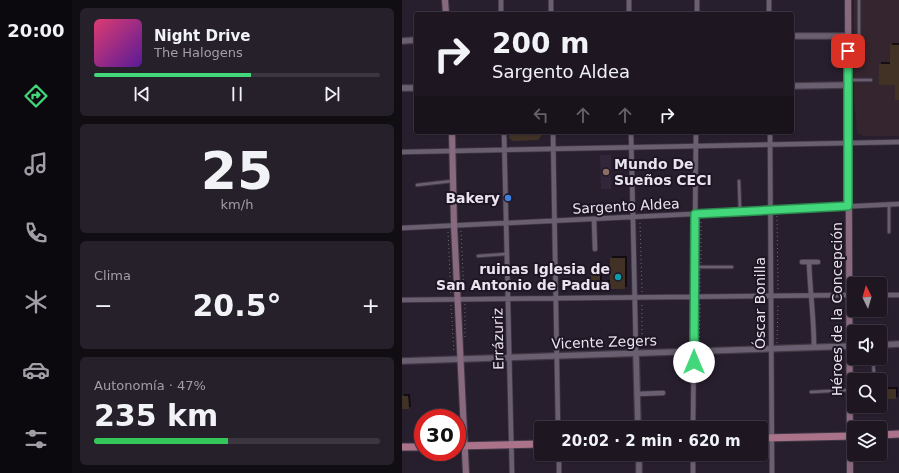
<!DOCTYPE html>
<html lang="es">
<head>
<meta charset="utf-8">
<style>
  body { margin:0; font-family:"DejaVu Sans",sans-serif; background:#26202a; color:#f1f3f6; height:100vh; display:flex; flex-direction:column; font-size:15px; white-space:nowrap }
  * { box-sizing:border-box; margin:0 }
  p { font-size:13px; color:#a19fa5 }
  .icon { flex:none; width:22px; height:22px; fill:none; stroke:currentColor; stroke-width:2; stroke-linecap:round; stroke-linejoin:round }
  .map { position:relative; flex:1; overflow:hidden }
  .sheet { display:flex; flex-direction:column; gap:8px; padding:8px; background:#100d13; width:330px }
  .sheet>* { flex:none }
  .guide { position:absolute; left:12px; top:12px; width:380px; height:122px; border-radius:4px; box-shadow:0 1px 3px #0004,0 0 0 1px #3c3640; background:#1e1722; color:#f1f3f6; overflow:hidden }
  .needle { width:26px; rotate:355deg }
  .tools { position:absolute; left:445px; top:277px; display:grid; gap:8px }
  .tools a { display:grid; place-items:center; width:40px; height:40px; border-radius:4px; background:#1e1722; box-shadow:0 1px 3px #0004,0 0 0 1px #3c3640; font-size:20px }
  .speed { position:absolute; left:12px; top:409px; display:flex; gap:8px; font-size:20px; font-weight:700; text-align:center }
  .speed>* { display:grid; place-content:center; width:52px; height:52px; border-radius:50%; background:#1e1722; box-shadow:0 1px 3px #0004,0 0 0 1px #3c3640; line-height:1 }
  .speed .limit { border:6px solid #d22; background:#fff; color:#111 }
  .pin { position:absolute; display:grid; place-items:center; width:34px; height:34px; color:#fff; margin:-17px; border-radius:8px; box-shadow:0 2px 6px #0006 }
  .me { position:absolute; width:44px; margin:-22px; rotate:0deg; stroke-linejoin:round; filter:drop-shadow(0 0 3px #0008) }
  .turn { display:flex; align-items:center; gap:14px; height:84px; padding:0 12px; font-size:18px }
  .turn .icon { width:52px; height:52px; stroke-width:2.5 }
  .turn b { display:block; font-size:28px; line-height:34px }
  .lanes { display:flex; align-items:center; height:38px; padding:0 12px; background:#0003; justify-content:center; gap:20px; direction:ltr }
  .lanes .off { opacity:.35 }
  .big { font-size:30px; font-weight:700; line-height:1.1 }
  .sheet .tile { flex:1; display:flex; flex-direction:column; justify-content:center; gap:6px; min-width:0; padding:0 14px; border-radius:6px; background:#26202a }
  .sheet .dial { align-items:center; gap:0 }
  .dial b { font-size:52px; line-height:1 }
  .song { display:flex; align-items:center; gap:12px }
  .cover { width:48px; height:48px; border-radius:6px; background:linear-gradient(135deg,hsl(340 70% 55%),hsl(270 70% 35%)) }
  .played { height:4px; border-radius:2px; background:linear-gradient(90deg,#43d77b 55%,#3c3640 55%) }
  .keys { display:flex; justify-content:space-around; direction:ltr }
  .heat { display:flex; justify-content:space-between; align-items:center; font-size:22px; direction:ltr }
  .charge { height:6px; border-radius:3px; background:linear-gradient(90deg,#34c759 47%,#3c3640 0) }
  .trip { position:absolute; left:132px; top:421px; width:234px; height:40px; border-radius:4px; background:#1e1722; box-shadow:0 1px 3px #0004,0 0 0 1px #3c3640; font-weight:700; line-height:40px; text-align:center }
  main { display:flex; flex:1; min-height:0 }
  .tabs { display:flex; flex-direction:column; width:72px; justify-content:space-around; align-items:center; background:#0c090e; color:#a19fa5 }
  .tabs .icon { width:28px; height:28px }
  .tabs .active { color:#43d77b }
  .tabs b { font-size:18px; color:#f1f3f6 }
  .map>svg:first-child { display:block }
  .built { fill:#32263b }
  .medical { fill:#35252f }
  .building { fill:#423125; fill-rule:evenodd; filter:url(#shadow) }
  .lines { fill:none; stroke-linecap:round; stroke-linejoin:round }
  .service-casing { stroke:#413946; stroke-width:4.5 }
  .minor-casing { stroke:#413946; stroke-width:6 }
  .tertiary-casing { stroke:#413946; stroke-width:8 }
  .secondary-casing { stroke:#413946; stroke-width:8 }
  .primary-casing { stroke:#413946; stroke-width:9 }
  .path { stroke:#736b78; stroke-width:1; stroke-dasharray:1 3; stroke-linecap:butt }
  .service { stroke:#695f71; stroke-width:2.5 }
  .minor { stroke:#695f71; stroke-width:4.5 }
  .tertiary { stroke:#695f71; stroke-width:5.5 }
  .secondary { stroke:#89697d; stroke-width:6 }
  .primary { stroke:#aa738a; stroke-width:7 }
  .route-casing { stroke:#2c8c50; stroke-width:10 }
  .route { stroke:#43d77b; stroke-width:7 }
  .education-dot { fill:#8d6e63; stroke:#1e1625; stroke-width:1.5 }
  .shop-dot { fill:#3f7fe0; stroke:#1e1625; stroke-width:1.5 }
  .culture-dot { fill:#0f9aa8; stroke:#1e1625; stroke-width:1.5 }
  .labels { text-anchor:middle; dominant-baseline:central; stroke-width:4; stroke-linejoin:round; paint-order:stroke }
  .poi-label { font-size:14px; font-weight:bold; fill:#eae4ef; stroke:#1e1625; text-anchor:end }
  .street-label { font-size:14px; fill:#eae4ef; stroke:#1e1625 }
</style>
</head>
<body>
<main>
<nav class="tabs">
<b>20:00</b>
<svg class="icon active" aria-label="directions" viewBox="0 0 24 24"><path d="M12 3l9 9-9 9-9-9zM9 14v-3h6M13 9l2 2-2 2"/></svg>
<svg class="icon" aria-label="music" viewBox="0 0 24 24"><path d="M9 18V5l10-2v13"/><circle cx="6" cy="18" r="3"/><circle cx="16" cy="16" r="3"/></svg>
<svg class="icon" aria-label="phone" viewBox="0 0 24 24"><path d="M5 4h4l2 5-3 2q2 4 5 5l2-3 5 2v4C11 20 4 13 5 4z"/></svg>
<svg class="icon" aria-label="climate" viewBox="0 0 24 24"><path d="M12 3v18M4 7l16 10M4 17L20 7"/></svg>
<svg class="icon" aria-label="car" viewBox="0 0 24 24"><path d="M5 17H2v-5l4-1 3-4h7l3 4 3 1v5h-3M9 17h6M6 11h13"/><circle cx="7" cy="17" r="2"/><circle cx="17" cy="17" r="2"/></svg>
<svg class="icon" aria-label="filters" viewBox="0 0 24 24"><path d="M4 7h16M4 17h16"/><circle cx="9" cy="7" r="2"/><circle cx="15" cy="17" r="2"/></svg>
</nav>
<section class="sheet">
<div class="tile">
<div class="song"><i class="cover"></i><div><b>Night Drive</b><p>The Halogens</p></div></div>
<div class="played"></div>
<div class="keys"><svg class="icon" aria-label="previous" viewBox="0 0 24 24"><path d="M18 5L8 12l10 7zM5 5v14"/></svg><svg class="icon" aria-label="pause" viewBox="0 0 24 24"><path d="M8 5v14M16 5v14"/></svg><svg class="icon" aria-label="next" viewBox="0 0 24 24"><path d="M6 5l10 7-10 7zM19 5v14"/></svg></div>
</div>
<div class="tile dial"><b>25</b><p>km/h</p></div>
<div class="tile"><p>Clima</p>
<div class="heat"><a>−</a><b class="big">20.5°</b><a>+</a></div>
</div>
<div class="tile"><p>Autonomía · 47%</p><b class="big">235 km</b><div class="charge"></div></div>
</section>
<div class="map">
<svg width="497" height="473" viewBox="0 0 497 473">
  <defs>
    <filter id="shadow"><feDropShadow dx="2" dy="-2" stdDeviation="0" flood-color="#0009"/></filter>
  </defs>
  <rect width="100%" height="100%" fill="#281f2e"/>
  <path class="built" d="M198,155h11v34h-10z"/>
  <path class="medical" d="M452,0h45v136h-36l-6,-3 -3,-37z"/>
  <path class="building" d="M488,45h9v55h-4v-15h-16v-21h11z
    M107,132h33v3l-4,5 -25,1 -4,-3z
    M208,258h15v31h-34v-21h19zM198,273h10v9h-10z
    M478,389h16v10h-16z
    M0,396h6l1,13h-7z"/>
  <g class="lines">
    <defs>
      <path id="service" d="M447,36l10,1v-37
        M457,37l2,26
        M447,80h22
        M337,181l1,30
        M15,185l35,-4
        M487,205v27
        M76,256l28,-2
        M293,267h37
        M469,378l3,-3 -1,-17
        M409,392l38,-2"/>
      <path id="minor" d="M99,0v14
        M149,0v14
        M227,0v14
        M367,0v14
        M295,14v-14
        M102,132l8,341
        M151,132l5,296
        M229,132l5,221
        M368,132l2,341
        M0,152l497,-10
        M192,219l1,30
        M0,228l497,-24
        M400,262h16
        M407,262c1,29 5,57 5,85
        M478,295h19
        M0,300l452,-5
        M235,394l26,-1
        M291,428l3,-296
        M157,454v19
        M291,473v-19"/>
      <path id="tertiary" d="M390,36h56
        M0,41l14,-1
        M390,86l56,-1
        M0,88h14
        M478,345l19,-1
        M234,353l2,75
        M0,361l452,-15
        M237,454v19"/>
      <path id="secondary" d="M43,0l1,14
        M446,0l2,473
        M50,132l2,93 12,248"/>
      <path id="primary" d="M478,435l19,-1
        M359,438l93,-2
        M55,446l84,-2
        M0,447h21"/>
    </defs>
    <use href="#service" class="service-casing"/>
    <use href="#minor" class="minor-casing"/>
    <use href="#tertiary" class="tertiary-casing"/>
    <use href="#secondary" class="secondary-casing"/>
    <use href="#primary" class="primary-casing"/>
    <path class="path" d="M375,216l1,74
      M238,223l2,69
      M59,231l3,64
      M46,232l3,63
      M299,263v-43
      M298,291v-21
      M63,304v35
      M49,305l3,48
      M240,305v44
      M375,343l1,-40
      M297,345l1,-41"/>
    <use href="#service" class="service"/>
    <use href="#minor" class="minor"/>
    <use href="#tertiary" class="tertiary"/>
    <use href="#secondary" class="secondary"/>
    <use href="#primary" class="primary"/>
  </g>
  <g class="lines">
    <defs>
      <path id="route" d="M292,362l1,-148 153,-8v-155"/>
    </defs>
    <use href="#route" class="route-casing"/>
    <use href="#route" class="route"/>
  </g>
  <circle class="education-dot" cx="204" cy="172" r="4"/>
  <circle class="shop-dot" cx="106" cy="198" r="4"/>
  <circle class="culture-dot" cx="216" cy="277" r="4"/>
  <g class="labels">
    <g class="poi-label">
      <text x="212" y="164" text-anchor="start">Mundo De<tspan x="212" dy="16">Sueños CECI</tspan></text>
      <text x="98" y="198">Bakery</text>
      <text x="208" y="269">ruinas Iglesia de<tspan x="208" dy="16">San Antonio de Padua</tspan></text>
    </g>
    <g class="street-label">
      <text transform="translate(224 206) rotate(-3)">Sargento Aldea</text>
      <text transform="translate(358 303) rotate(-90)">Óscar Bonilla</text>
      <text transform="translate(435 309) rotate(-90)">Héroes de la Concepción</text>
      <text transform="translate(96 339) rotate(-91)">Errázuriz</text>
      <text transform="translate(202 342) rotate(-2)">Vicente Zegers</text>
    </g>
  </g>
</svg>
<div class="tools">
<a><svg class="needle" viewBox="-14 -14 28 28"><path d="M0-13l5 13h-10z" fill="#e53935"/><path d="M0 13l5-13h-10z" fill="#a19fa5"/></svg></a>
<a><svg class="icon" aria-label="sound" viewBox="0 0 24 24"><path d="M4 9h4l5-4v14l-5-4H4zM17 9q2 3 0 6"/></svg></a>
<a><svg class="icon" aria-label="search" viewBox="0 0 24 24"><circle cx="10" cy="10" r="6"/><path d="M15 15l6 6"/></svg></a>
<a><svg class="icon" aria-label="layers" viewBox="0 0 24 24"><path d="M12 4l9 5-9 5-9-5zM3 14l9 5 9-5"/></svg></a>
</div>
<div class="speed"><div class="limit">30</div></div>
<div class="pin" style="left:446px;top:51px;background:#d93025"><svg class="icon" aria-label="arrive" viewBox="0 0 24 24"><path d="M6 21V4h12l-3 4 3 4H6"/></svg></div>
<svg class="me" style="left:292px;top:362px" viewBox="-20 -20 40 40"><circle r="19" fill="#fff"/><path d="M0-13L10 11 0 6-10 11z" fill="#43d77b"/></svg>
<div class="trip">20:02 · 2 min · 620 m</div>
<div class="guide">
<div class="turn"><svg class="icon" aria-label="right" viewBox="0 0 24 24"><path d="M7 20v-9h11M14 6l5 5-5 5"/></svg><div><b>200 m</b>Sargento Aldea</div></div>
<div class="lanes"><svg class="icon off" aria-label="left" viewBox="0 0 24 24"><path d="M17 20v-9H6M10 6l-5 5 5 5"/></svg><svg class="icon off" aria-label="ahead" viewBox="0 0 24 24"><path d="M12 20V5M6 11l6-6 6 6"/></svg><svg class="icon off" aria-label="ahead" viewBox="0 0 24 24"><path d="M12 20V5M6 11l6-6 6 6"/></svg><svg class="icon" aria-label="right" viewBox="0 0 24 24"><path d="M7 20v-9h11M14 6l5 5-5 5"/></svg></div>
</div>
</div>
</main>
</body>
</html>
